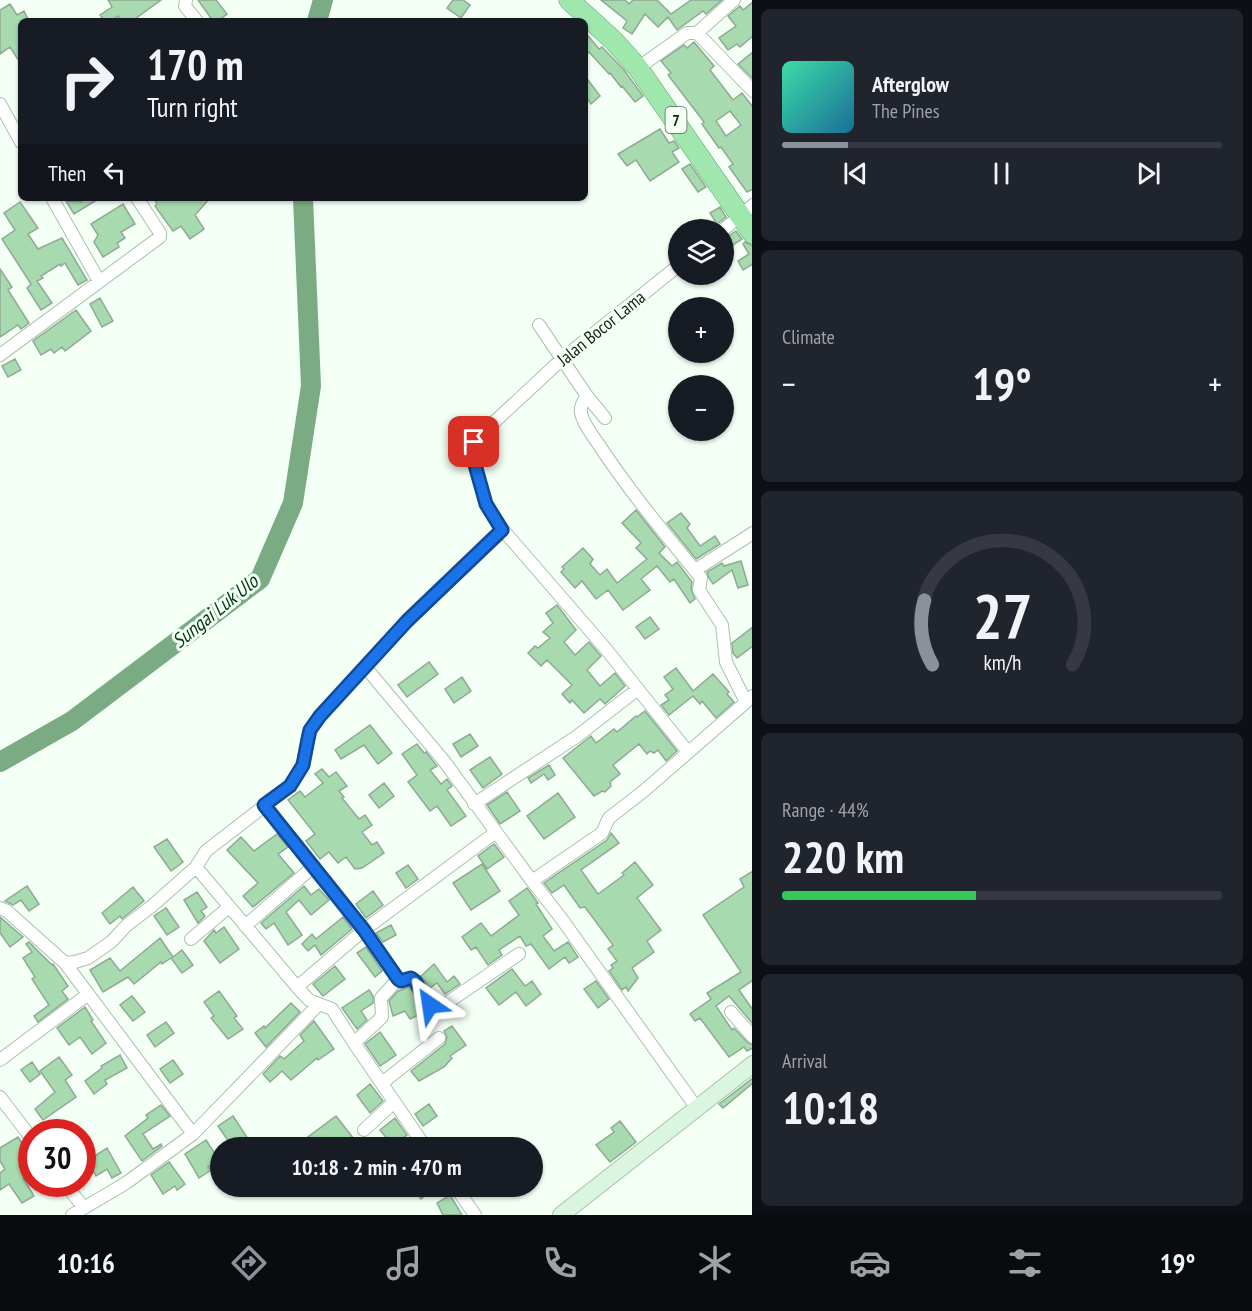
<!DOCTYPE html>
<html lang="en">
<head>
<meta charset="utf-8">
<style>
  body { margin:0; font-family:"PT Sans Narrow",sans-serif; background:#20242c; color:#f1f3f6; height:100vh; display:flex; flex-direction:column; font-size:22px; white-space:nowrap }
  * { box-sizing:border-box; margin:0 }
  p { font-size:20px; color:#9ea1a6 }
  .icon { flex:none; width:33px; height:33px; fill:none; stroke:currentColor; stroke-width:2; stroke-linecap:round; stroke-linejoin:round }
  .map { position:relative; flex:1; overflow:hidden }
  .panel { display:flex; flex-direction:column; gap:9px; padding:9px; background:#0d0f14; width:500px }
  .panel>* { flex:none }
  .top-card { position:absolute; left:18px; top:18px; width:570px; height:183px; border-radius:9px; box-shadow:0 2px 4px #0004; background:#171b24; color:#f1f3f6; overflow:hidden }
  .buttons { position:absolute; left:668px; top:219px; display:grid; gap:12px }
  .buttons a { display:grid; place-items:center; width:66px; height:66px; border-radius:50%; background:#171b24; box-shadow:0 2px 4px #0004; font-size:30px }
  .speed { position:absolute; left:18px; top:1119px; display:flex; gap:12px; font-size:30px; font-weight:700; text-align:center }
  .speed>* { display:grid; place-content:center; width:78px; height:78px; border-radius:50%; background:#171b24; box-shadow:0 2px 4px #0004; line-height:1 }
  .speed .limit { border:9px solid #d22; background:#fff; color:#111 }
  .pin { position:absolute; display:grid; place-items:center; width:51px; height:51px; color:#fff; margin:-26px; border-radius:12px; box-shadow:0 3px 9px #0006 }
  .me { position:absolute; width:66px; margin:-33px; rotate:328deg; stroke-linejoin:round; filter:drop-shadow(0 0 4px #0008) }
  .turn { display:flex; align-items:center; gap:21px; height:126px; padding:0 30px; font-size:27px }
  .turn .icon { width:78px; height:78px; stroke-width:2.5 }
  .turn b { display:block; font-size:42px; line-height:51px }
  .then { display:flex; align-items:center; height:57px; padding:0 30px; background:#0003; gap:12px; font-size:22px }
  .big { font-size:45px; font-weight:700; line-height:1.1 }
  .panel .tile { flex:1; display:flex; flex-direction:column; justify-content:center; gap:9px; min-width:0; padding:0 21px; border-radius:9px; background:#20242c }
  .panel .dial { align-items:center; gap:0 }
  .dial svg { height:156px; overflow:visible; fill:none; stroke:#363941; stroke-width:7; stroke-linecap:round; text-anchor:middle }
  .dial text { fill:#f1f3f6; stroke:none }
  .song { display:flex; align-items:center; gap:18px }
  .cover { width:72px; height:72px; border-radius:9px; background:linear-gradient(135deg,hsl(160 70% 55%),hsl(200 70% 35%)) }
  .played { height:6px; border-radius:3px; background:linear-gradient(90deg,#8c9099 15%,#363941 15%) }
  .keys { display:flex; justify-content:space-around; direction:ltr }
  .heat { display:flex; justify-content:space-between; align-items:center; font-size:33px; direction:ltr }
  .charge { height:9px; border-radius:4px; background:linear-gradient(90deg,#34c759 44%,#363941 0) }
  .trip { position:absolute; left:210px; top:1137px; width:333px; height:60px; border-radius:30px; background:#171b24; box-shadow:0 2px 4px #0004; font-weight:700; line-height:60px; text-align:center }
  .tab-bar { display:flex; height:96px; justify-content:space-around; align-items:center; background:#090b0e; color:#9ea1a6 }
  .tab-bar .icon { width:42px; height:42px }
  .tab-bar .active { color:#8c9099 }
  .tab-bar b { font-size:27px; color:#f1f3f6 }
  main { display:flex; flex:1; min-height:0 }
  .map>svg:first-child { display:block }
  .lines { fill:none; stroke-linecap:round; stroke-linejoin:round }
  .river { stroke:#7aab82; stroke-width:20 }
  .building { fill:#a7daaf; stroke:#8fa993; stroke-width:1.5; fill-rule:evenodd }
  .minor-casing { stroke:#a8c2ab; stroke-width:14 }
  .secondary-casing { stroke:#a8c2ab; stroke-width:18 }
  .trunk-casing { stroke:#609d6b; stroke-width:21 }
  .minor { stroke:#fff; stroke-width:12 }
  .secondary { stroke:#dbf6e0; stroke-width:16 }
  .trunk { stroke:#a0e7ae; stroke-width:20 }
  .route-casing { stroke:#114b97; stroke-width:15 }
  .route { stroke:#1a73e8; stroke-width:10 }
  .labels { text-anchor:middle; dominant-baseline:central; stroke-width:6; stroke-linejoin:round; paint-order:stroke }
  .shield { fill:#f4fff5; stroke:#586259; stroke-width:1.5 }
  .shield-label { font-size:16px; font-weight:bold; fill:#151f16 }
  .street-label { font-size:18px; fill:#151f16; stroke:#f4fff5 }
  .water-label { font-size:20px; font-style:italic; fill:#003a13; stroke:#f4fff5 }
</style>
</head>
<body>
<main>
<div class="map">
<svg width="753" height="1215" viewBox="0 0 753 1215">
  <rect width="100%" height="100%" fill="#f4fff5"/>
  <g class="lines">
    <path class="river" d="M317,21l6,-21
      M0,762l72,-41 188,-142 33,-76 18,-117 -8,-188"/>
  </g>
  <path class="building" d="M108,0h53l-29,21h-10l-4,-5 -7,5h-7l-4,-6 12,-8z
    M198,0h18l11,14 -9,7h-5z
    M453,0h10l7,5 -9,13 -14,-10z
    M601,0h24l4,4 4,-4h24l14,14 20,-14h31l-16,14 -3,-3 -26,19 -9,-13 -10,10 -13,-13 -13,20 -9,-6 4,-7z
    M753,2v34l-13,11 -3,-3 -9,6 -9,-12 17,-12 -8,-10 12,-10 3,4z
    M10,4l7,11 7,-4 5,10h-8v43l-11,-17 -10,7v-44z
    M585,32l14,17 3,-2 22,23 19,26 -8,6 -13,-16 -1,1 -11,-14 -1,1 -20,-22 -4,4z
    M694,42l20,24 -4,4 23,30 9,-7 11,14v82l-6,3 -18,-25 4,-3 -12,-17 -2,1 -17,-24 2,-2 -36,-47 3,-2 -10,-12 23,-16 3,3zM730,111l11,14 -15,11 -10,-15z
    M753,52v27l-15,-15z
    M585,76l15,20 -9,8 -6,-8z
    M660,129l9,14 5,-2 5,7 -7,4 7,10 -29,19 -14,-21 -9,6 -9,-12z
    M690,164l16,23 -8,5 -16,-23z
    M78,198h22l-26,16 -8,-13 15,1z
    M154,198h56l-15,17 9,14 -14,10 -9,-13 -8,5 -18,-25 2,-2z
    M20,202l18,26 -10,6 10,15 24,-11 25,42 -9,5 -13,-22 -4,3 -1,-2 -19,12 2,2 -6,3 15,22 -11,7 -14,-22 4,-4 -29,-45 13,-9 -11,-17z
    M123,204l12,20 -14,8 4,6 -8,5 2,4 -16,10 -9,-15 4,-7 -7,-11z
    M720,207l6,10 -9,7 -7,-11z
    M736,231l6,8 -15,10 -4,-9z
    M745,242l8,4v18l-10,6 -5,-9 11,-7 -6,-10z
    M0,269l12,18 -4,3 21,33 -8,6 -3,-4 -18,12z
    M100,298l13,23 -11,6 -12,-23z
    M76,310l15,21 -26,20 -3,-4 -8,6 -3,-4 -10,6 -8,-14z
    M15,359l6,11 -13,7 -6,-11z
    M636,510l29,37 -6,6 13,13 5,-4 15,20 -1,7 4,10 -5,4 -16,-24 -4,3 -13,-16 -16,13 9,11 -27,20 -15,-20 -12,9 -14,-18 -7,7 -14,-16 3,-3 -2,-2 21,-19 10,11 -3,5 10,11 7,-6 10,14 30,-24 -11,-11 5,-5 -19,-20z
    M681,513l9,11 -3,4 13,18 15,-10 5,8 -24,15 -29,-36z
    M741,561l7,24 -10,3 -6,-18 -19,14 -4,-6 -2,-6 15,-9 2,3z
    M557,605l19,25 -12,12 11,13 14,-13 12,14 -14,14 13,16 15,-13 10,13 -20,18 -5,-5 -16,14 -12,-13 -2,3 -8,-9 10,-9 -25,-25 -6,6 -13,-13 7,-7 3,2 12,-10 -7,-6 10,-9 -7,-10z
    M650,617l9,12 -14,10 -9,-12z
    M753,627v19l-16,12 -4,-5 -1,-10z
    M429,662l9,12 -31,23 -9,-12z
    M676,668l17,23 20,-17 16,18 -2,2 7,8 -18,16 -14,-17 -2,3 -7,-8 -24,19 -8,-10 8,-5 -4,-5 8,-6 -9,-12z
    M462,677l9,14 -17,12 -9,-14z
    M645,711l32,40 -11,10 -8,-11 -4,3 -4,-2 -3,3 -8,-10 -26,21 7,9 -10,8 1,4 -6,6 -3,-1 -8,5 -31,-38 28,-22 5,7 18,-14 3,3 19,-16 1,1z
    M370,725l22,28 -14,11 -14,-19 -23,14 -6,-9z
    M470,734l8,12 -17,11 -8,-13z
    M417,744l7,9 2,-1 11,14 -7,4 11,14 6,-5 5,7 -5,4 19,26 -15,10 -14,-20 -7,5 -22,-29 9,-7 -15,-21z
    M490,757l12,17 -19,14 -13,-18z
    M549,765l6,10 -7,5 -4,-6 -13,9 -3,-5z
    M322,769l7,8 7,-5 11,14 -8,5 5,6 -2,1 17,21 6,-4 7,10 -10,7 10,13 5,-3 7,11 -22,15 -7,1 -9,-12 -8,6 -9,-11 -9,7 -14,-18 9,-7 -27,-34 12,-9 5,6 18,-14 -8,-9z
    M384,783l10,13 -15,12 -10,-13z
    M507,792l13,19 -20,13 -13,-19z
    M558,793l17,24 -31,22 -17,-23z
    M611,833l8,10 -38,27 17,24 26,-19 -2,-2 13,-11 18,23 -16,13 24,32 -14,11 7,11 -22,16 6,10 -10,13 -2,-4 -4,3 -13,-19 4,-3 -2,-3 6,-4 -9,-12 5,-4 -28,-38 -5,1 -16,-23 -12,8 -8,-10 63,-43z
    M277,834l11,13 -10,7 16,19 -41,34 -10,-11 15,-13 -31,-33 14,-13 13,14z
    M167,839l16,23 -12,9 -17,-24z
    M494,844l10,13 -17,12 -9,-13z
    M482,864l18,27 -29,19 -18,-27z
    M408,865l10,14 -12,9 -10,-15z
    M753,871v109l-14,10 14,20v14l-24,-28 -13,10 16,24 2,-2 13,14 6,3v3l-6,3 -3,-4 -15,10 -29,-39 -5,3 -5,-7 21,-15 -4,-6 34,-21 -38,-57 41,-28 -4,-8z
    M27,886l12,18 -10,7 -8,-11 -8,5 -8,-4z
    M304,886l7,9 8,-6 10,11 -18,15 -12,-15 -13,12 16,23 -14,10 -14,-22 -8,6 -5,-6z
    M133,887l11,14 -22,18 -2,-3 -10,8 -8,-11z
    M527,888l11,15 -2,1 16,25 -9,7 11,15 14,-9 10,15 -9,6 -4,-6 -16,12 -18,-25 -5,2 -6,-10 -21,14 3,5 -14,10 -12,-18 -5,3 -9,-13 19,-14 10,13 28,-21 -10,-14z
    M373,891l10,14 -17,13 -10,-14z
    M197,892l10,15 -6,4 4,5 -7,7 -14,-23z
    M166,908l13,19 -12,8 -13,-19z
    M0,917l23,20 -13,10 -10,-14z
    M343,917l9,12 -31,26 -6,-10 -7,6 -6,-7 10,-10 4,5z
    M391,925l5,10 -13,7 -7,-9z
    M224,927l15,22 -19,14 -16,-22 10,-11 2,3z
    M160,938l13,19 9,-7 11,15 -11,8 -11,-15 -9,6 -1,-2 -27,22 -6,-7 -25,15 -13,-22 20,-12 10,13z
    M29,942l23,23 1,-1 15,22 -6,5 6,8 -30,23 -4,-6 15,-11 -17,-26 3,-2 -12,-19 9,-6 -6,-8z
    M366,947l16,24 -7,6 -18,-24z
    M434,964l13,18 7,-6 6,8 -15,10 -8,-11 -7,5 -9,-12z
    M335,966l10,13 -22,17 -10,-12z
    M512,969l13,17 7,-5 9,13 -15,12 -10,-14 -17,13 -13,-17z
    M596,981l13,18 -11,9 -14,-19z
    M409,987l13,19 -5,2 3,6 -10,5 -5,-8 -12,5 -4,-15 9,-10z
    M369,990l4,6v7l-12,8 6,9 -10,9 -15,-21z
    M219,991l18,25 -3,2 9,11 -15,10 -17,-21 3,-2 -10,-14z
    M132,996l13,16 -12,9 -13,-16z
    M291,1003l9,9 -34,35 -11,-14 9,-7 1,2z
    M85,1007l8,13 -2,1 15,22 -14,11 -12,-17 -11,8 -12,-17z
    M314,1021l20,28 -16,11 -1,-2 -26,22 -9,-9 -12,11 -7,-8 17,-18 4,3 20,-18 -4,-6z
    M166,1022l8,11 -19,14 -8,-12z
    M452,1026l14,19 -16,11 2,2 -8,9 -25,14 -8,-10 34,-27 2,-7 -3,-6z
    M380,1032l16,23 -16,11 -15,-22z
    M120,1055l7,13 -22,12 2,4 -13,10 -9,-13 17,-13 -1,-2z
    M59,1057l13,18 -7,5 11,17 -33,23 -8,-11 20,-17 -15,-21z
    M173,1060l10,14 -13,9 -10,-14z
    M32,1062l8,12 -10,8 -9,-12z
    M753,1078v5l-30,25 -4,-4z
    M370,1084l13,17 -13,12 -13,-18z
    M429,1104l8,12 -14,10 -8,-12z
    M161,1105l9,11 -27,18 10,15 8,-5 1,2 -20,15 -17,-25 23,-18 -2,-3z
    M233,1116l21,32h-21l-15,-22z
    M336,1116l25,32h-44l-9,-11z
    M395,1118l12,17 -14,11 -13,-16z
    M620,1121l16,21 -26,20 -14,-17 18,-13 -3,-4z
    M18,1137l14,21v14l-9,6 11,18 -12,7 -13,-19 -9,6v-17l5,-4 -5,-8v-13z
    M206,1140l13,20 -11,7 3,3 -12,8 -14,-24z
    M107,1148l14,25 -9,5 -5,-9 -11,7 -9,-15z
    M169,1162l16,22 -8,6 -2,-4 -12,8 -12,-19z
    M411,1186h26l-16,13z
    M450,1195l12,20h-19l-6,-12z"/>
  <g class="lines">
    <defs>
      <path id="minor" d="M186,0l-1,6 12,15
        M734,0l-37,33 56,58
        M638,68l49,-35h10
        M0,104l21,38
        M52,198l47,83
        M723,230l30,-25
        M539,325l48,71 18,22
        M0,355l160,-118v-4l-23,-35
        M587,396c-4,6 -7,10 -6,17 2,11 12,23 18,32 31,47 67,90 102,133l-2,12 23,35 4,37 20,40
        M503,530l103,119 82,103
        M695,570l58,-37
        M366,668l78,93 88,120 29,37 135,189
        M474,804l102,-67 62,-48
        M265,805l99,125 34,49 4,1 8,-2 5,3 18,27 8,-1 78,-53
        M532,881l70,-48 7,-15 36,-28 108,-94
        M0,908l7,3 58,52 10,-1 13,-4 23,-16 16,-17 25,-19 44,-39 10,-16 84,-65 13,-21 7,-35 10,-15 87,-94 96,-91 -17,-26 -14,-49 1,-8 4,-9 84,-78 117,-94
        M245,926l69,-60
        M191,939l38,-32
        M65,963l128,171
        M297,987l67,-57 132,-98
        M319,1004l13,5 22,34 28,-26 -1,-19 17,-19
        M731,1012l22,25
        M354,1043l72,105
        M0,1060l87,-65
        M382,1083l57,-45
        M0,1097l32,42
        M364,1130l30,-28
        M65,1184l19,24
        M455,1186l20,29
        M72,1215l54,-32 67,-49 126,-130 -10,-4 -12,-13 -101,-120"/>
      <path id="secondary" d="M561,1215l192,-151"/>
      <path id="trunk" d="M569,0l45,41 24,27 115,166"/>
    </defs>
    <use href="#minor" class="minor-casing"/>
    <use href="#secondary" class="secondary-casing"/>
    <use href="#trunk" class="trunk-casing"/>
    <use href="#minor" class="minor"/>
    <use href="#secondary" class="secondary"/>
    <use href="#trunk" class="trunk"/>
  </g>
  <g class="lines">
    <defs>
      <path id="route" d="M430,1005l-15,-24 -4,-3 -10,3 -3,-2 -34,-49 -100,-125 26,-19 13,-21 5,-26 2,-9 10,-14 87,-95 95,-91 -16,-26 -14,-50 2,-12"/>
    </defs>
    <use href="#route" class="route-casing"/>
    <use href="#route" class="route"/>
  </g>
  <g class="labels">
    <rect class="shield" x="665.5" y="107" width="21" height="26" rx="4.5"/>
    <g class="shield-label">
      <text x="676" y="120">7</text>
    </g>
    <g class="street-label">
      <text transform="translate(601 328) rotate(-39)">Jalan Bocor Lama</text>
    </g>
    <g class="water-label">
      <text transform="translate(215 611) rotate(-39)">Sungai Luk Ulo</text>
    </g>
  </g>
</svg>
<div class="buttons">
<a><svg class="icon" aria-label="layers" viewBox="0 0 24 24"><path d="M12 4l9 5-9 5-9-5zM3 14l9 5 9-5"/></svg></a>
<a>+</a>
<a>−</a>
</div>
<div class="speed"><div class="limit">30</div></div>
<div class="pin" style="left:474px;top:442px;background:#d93025"><svg class="icon" aria-label="arrive" viewBox="0 0 24 24"><path d="M6 21V4h12l-3 4 3 4H6"/></svg></div>
<svg class="me" style="left:430px;top:1005px" viewBox="-20 -20 40 40"><path d="M0-17L14 15 0 8-14 15z" fill="#1a73e8" stroke="#fff" stroke-width="4"/></svg>
<div class="trip">10:18 · 2 min · 470 m</div>
<div class="top-card">
<div class="turn"><svg class="icon" aria-label="right" viewBox="0 0 24 24"><path d="M7 20v-9h11M14 6l5 5-5 5"/></svg><div><b>170 m</b>Turn right</div></div>
<div class="then">Then<svg class="icon" aria-label="left" viewBox="0 0 24 24"><path d="M17 20v-9H6M10 6l-5 5 5 5"/></svg></div>
</div>
</div>
<section class="panel">
<div class="tile">
<div class="song"><i class="cover"></i><div><b>Afterglow</b><p>The Pines</p></div></div>
<div class="played"></div>
<div class="keys"><svg class="icon" aria-label="previous" viewBox="0 0 24 24"><path d="M18 5L8 12l10 7zM5 5v14"/></svg><svg class="icon" aria-label="pause" viewBox="0 0 24 24"><path d="M8 5v14M16 5v14"/></svg><svg class="icon" aria-label="next" viewBox="0 0 24 24"><path d="M6 5l10 7-10 7zM19 5v14"/></svg></div>
</div>
<div class="tile"><p>Climate</p>
<div class="heat"><a>−</a><b class="big">19°</b><a>+</a></div>
</div>
<div class="tile dial"><svg viewBox="0 0 100 80">
<path d="M14 69A42 42 0 1 1 86 69"/>
<path d="M14 69A42 42 0 0 1 10 36" stroke="#8c9099"/>
<text x="50" y="56" font-size="32" font-weight="700">27</text>
<text x="50" y="72" font-size="11">km/h</text>
</svg></div>
<div class="tile"><p>Range · 44%</p><b class="big">220 km</b><div class="charge"></div></div>
<div class="tile"><p>Arrival</p><b class="big">10:18</b></div>
</section>
</main>
<nav class="tab-bar">
<b>10:16</b>
<svg class="icon active" aria-label="directions" viewBox="0 0 24 24"><path d="M12 3l9 9-9 9-9-9zM9 14v-3h6M13 9l2 2-2 2"/></svg>
<svg class="icon" aria-label="music" viewBox="0 0 24 24"><path d="M9 18V5l10-2v13"/><circle cx="6" cy="18" r="3"/><circle cx="16" cy="16" r="3"/></svg>
<svg class="icon" aria-label="phone" viewBox="0 0 24 24"><path d="M5 4h4l2 5-3 2q2 4 5 5l2-3 5 2v4C11 20 4 13 5 4z"/></svg>
<svg class="icon" aria-label="climate" viewBox="0 0 24 24"><path d="M12 3v18M4 7l16 10M4 17L20 7"/></svg>
<svg class="icon" aria-label="car" viewBox="0 0 24 24"><path d="M5 17H2v-5l4-1 3-4h7l3 4 3 1v5h-3M9 17h6M6 11h13"/><circle cx="7" cy="17" r="2"/><circle cx="17" cy="17" r="2"/></svg>
<svg class="icon" aria-label="filters" viewBox="0 0 24 24"><path d="M4 7h16M4 17h16"/><circle cx="9" cy="7" r="2"/><circle cx="15" cy="17" r="2"/></svg>
<b>19°</b>
</nav>
</body>
</html>
